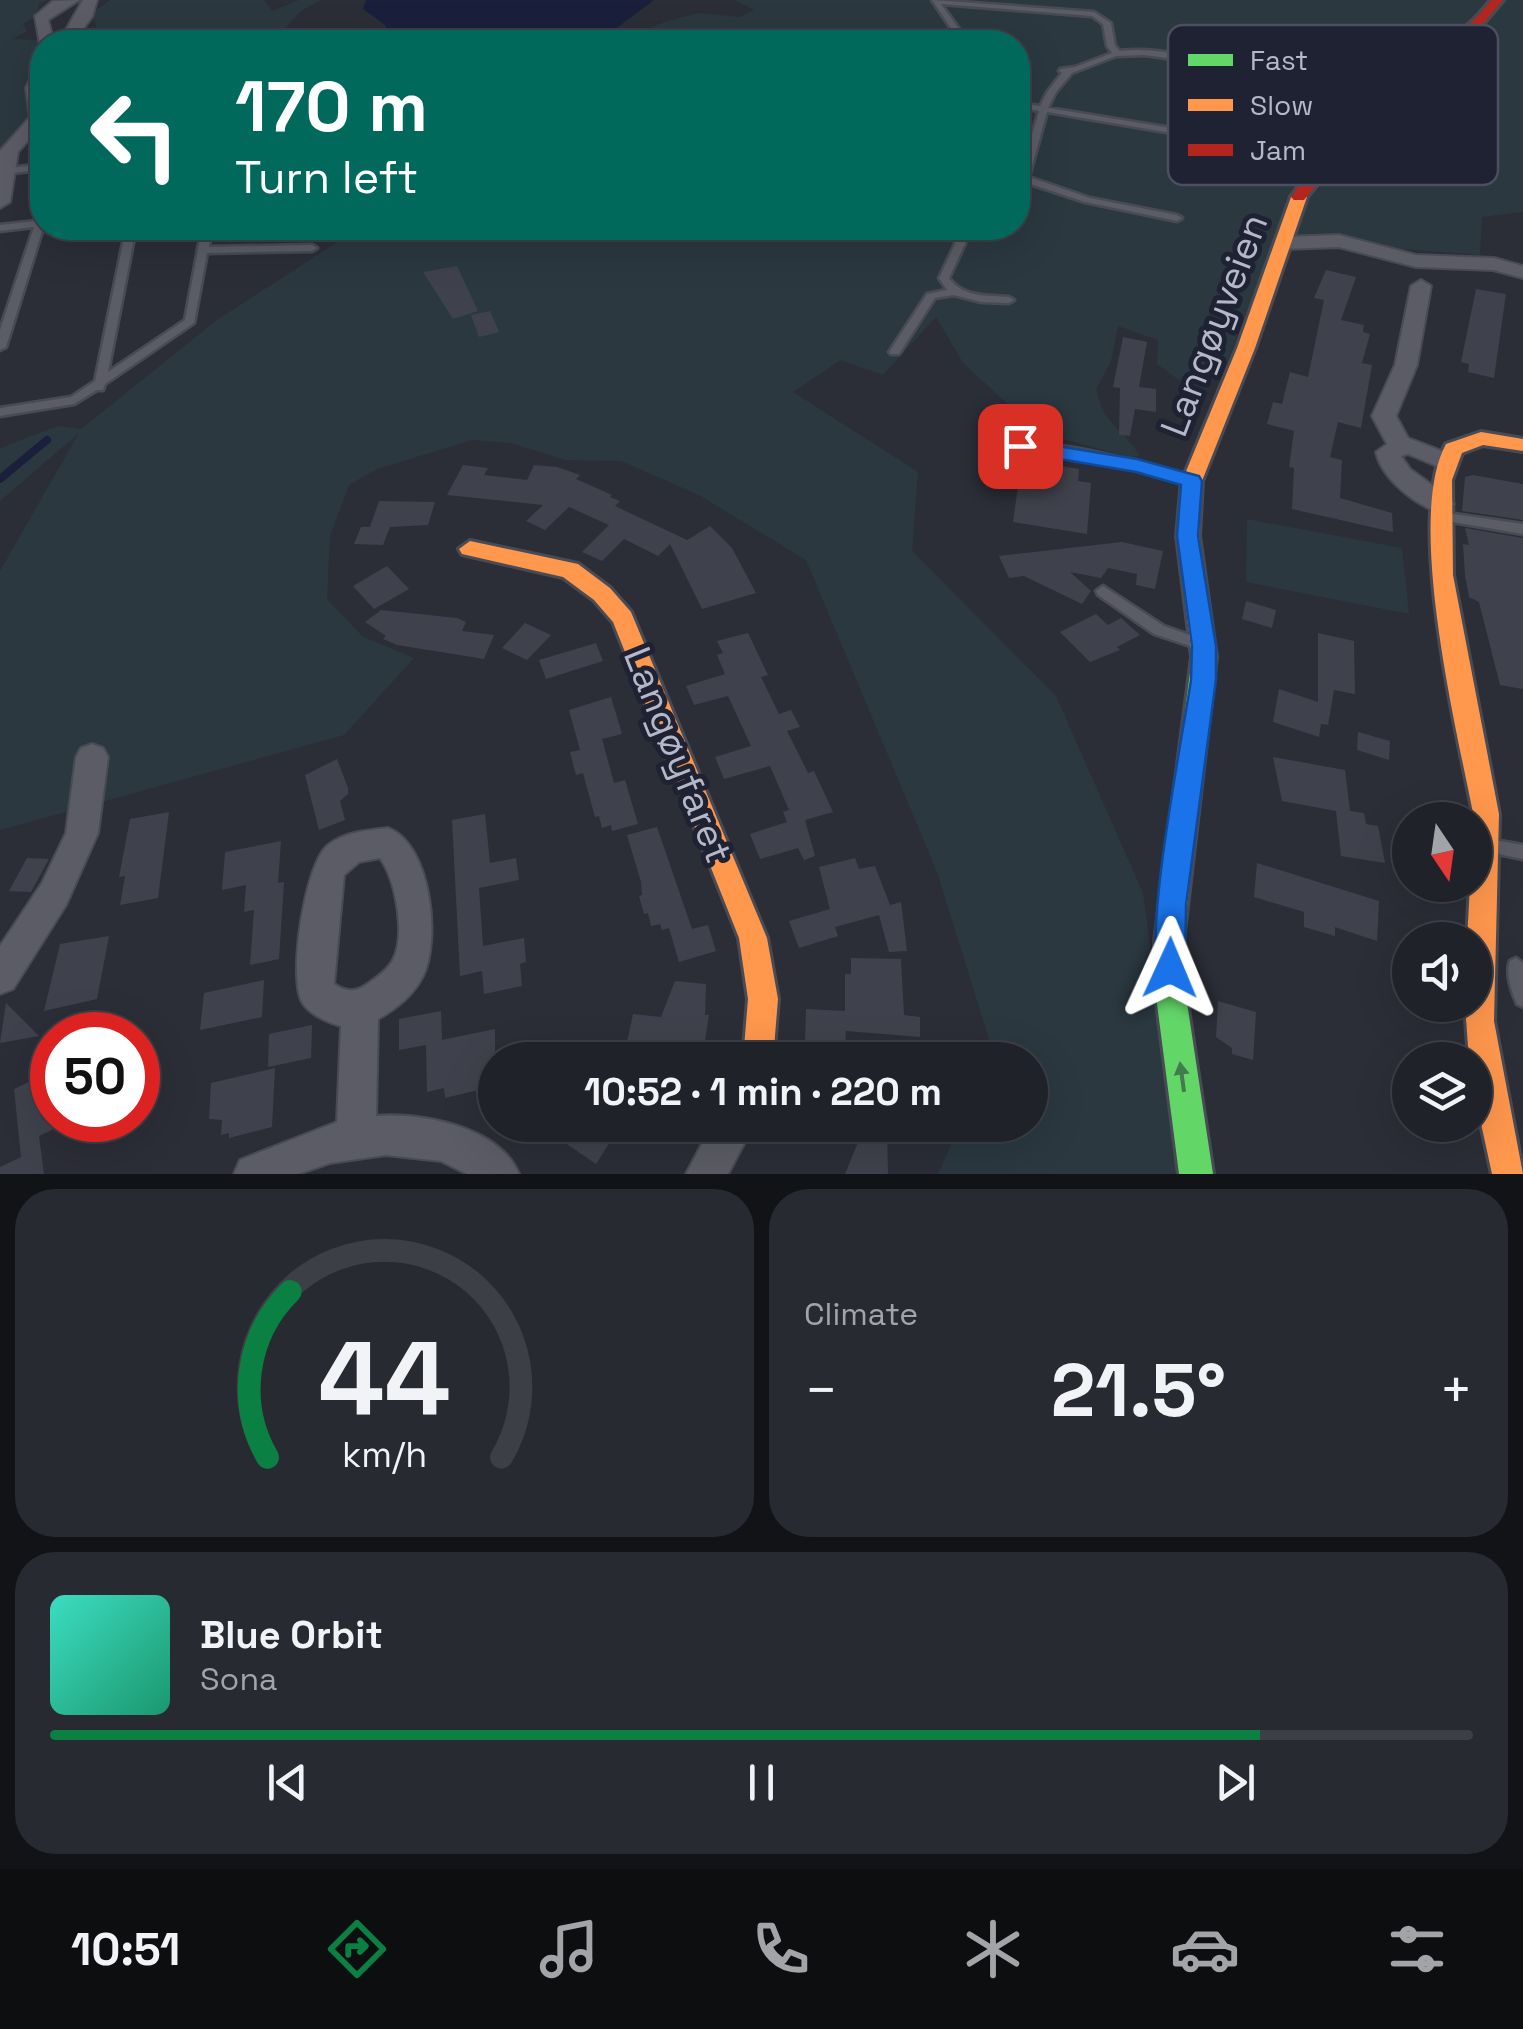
<!DOCTYPE html>
<html lang="en">
<head>
<meta charset="utf-8">
<style>
  body { margin:0; font-family:"Space Grotesk",sans-serif; background:#282a31; color:#f1f3f6; height:100vh; display:flex; flex-direction:column; font-size:38px; white-space:nowrap }
  * { box-sizing:border-box; margin:0 }
  p { font-size:32px; color:#a2a4a8 }
  .icon { flex:none; width:55px; height:55px; fill:none; stroke:currentColor; stroke-width:2; stroke-linecap:round; stroke-linejoin:round }
  .map { position:relative; height:1174px; overflow:hidden }
  .panel { display:flex; flex-direction:column; gap:15px; padding:15px; background:#121317; flex:1 }
  .panel>* { flex:none }
  .top-card { position:absolute; left:30px; top:30px; width:1000px; height:210px; border-radius:40px; box-shadow:0 10px 40px #0002,0 0 0 2px #3d3f46; background:#00695c; color:#fff; overflow:hidden }
  .needle { width:65px; rotate:167deg }
  .controls { position:absolute; left:1392px; top:802px; display:grid; gap:20px }
  .controls a { display:grid; place-items:center; width:100px; height:100px; border-radius:50%; background:#202229; box-shadow:0 10px 40px #0002,0 0 0 2px #3d3f46; font-size:50px }
  .speed { position:absolute; left:30px; top:1012px; display:flex; gap:20px; font-size:50px; font-weight:700; text-align:center }
  .speed>* { display:grid; place-content:center; width:130px; height:130px; border-radius:50%; background:#202229; box-shadow:0 10px 40px #0002,0 0 0 2px #3d3f46; line-height:1 }
  .speed .limit { border:15px solid #d22; background:#fff; color:#111 }
  .pin { position:absolute; display:grid; place-items:center; width:85px; height:85px; color:#fff; margin:-42px; border-radius:20px; box-shadow:0 5px 15px #0006 }
  .me { position:absolute; width:110px; margin:-55px; rotate:1deg; stroke-linejoin:round; filter:drop-shadow(0 0 8px #0008) }
  .turn { display:flex; align-items:center; gap:35px; height:210px; padding:0 40px; font-size:45px }
  .turn .icon { width:130px; height:130px; stroke-width:2.5 }
  .turn b { display:block; font-size:70px; line-height:85px }
  .big { font-size:75px; font-weight:700; line-height:1.1 }
  .panel .widget { flex:1; display:flex; flex-direction:column; justify-content:center; gap:15px; min-width:0; padding:0 35px; border-radius:40px; background:#282a31 }
  .panel .dial { align-items:center; gap:0 }
  .dial svg { height:260px; overflow:visible; fill:none; stroke:#3d3f46; stroke-width:7; stroke-linecap:round; text-anchor:middle }
  .dial text { fill:#f1f3f6; stroke:none }
  .song { display:flex; align-items:center; gap:30px }
  .cover { width:120px; height:120px; border-radius:15px; background:linear-gradient(135deg,hsl(170 70% 55%),hsl(160 70% 35%)) }
  .played { height:10px; border-radius:5px; background:linear-gradient(90deg,#0b8043 85%,#3d3f46 85%) }
  .keys { display:flex; justify-content:space-around; direction:ltr }
  .heat { display:flex; justify-content:space-between; align-items:center; font-size:55px; direction:ltr }
  .panel .tiles { flex:1; display:grid; gap:15px; grid-template-columns:1fr 1fr }
  .widget:last-child { grid-column:span 2 }
  .trip { position:absolute; left:478px; top:1042px; width:570px; height:100px; border-radius:50px; background:#202229; box-shadow:0 10px 40px #0002,0 0 0 2px #3d3f46; font-weight:700; line-height:100px; text-align:center }
  .tab-bar { display:flex; height:160px; justify-content:space-around; align-items:center; background:#0d0e10; color:#a2a4a8 }
  .tab-bar .icon { width:70px; height:70px }
  .tab-bar .selected { color:#0b8043 }
  .tab-bar b { font-size:45px; color:#f1f3f6 }
  .map>svg:first-child { display:block }
  .green { fill:#2b3840 }
  .water { fill:#1a203b }
  .lines { fill:none; stroke-linecap:round; stroke-linejoin:round }
  .stream-far1 { stroke:#1a203b; stroke-width:6 }
  .stream { stroke:#1a203b; stroke-width:8 }
  .building { fill:#3f424c }
  .lane-casing { stroke:#484b54; stroke-width:5 }
  .street-casing { stroke:#484b54; stroke-width:4 }
  .fast-casing { stroke:#484b54; stroke-width:6 }
  .slow-casing { stroke:#484b54; stroke-width:6 }
  .jam-casing { stroke:#484b54; stroke-width:6 }
  .lane { fill:#5b5c65; fill-rule:evenodd }
  .street { fill:#5b5c65; fill-rule:evenodd }
  .fast { fill:#63d668; fill-rule:evenodd }
  .slow { fill:#ff974d; fill-rule:evenodd }
  .jam { fill:#b3261e; fill-rule:evenodd }
  .oneway { fill:#407c4d }
  .route { fill:#1a73e8; stroke:#114b97; stroke-width:2.5 }
  .labels { text-anchor:middle; dominant-baseline:central; stroke-width:10; stroke-linejoin:round; paint-order:stroke }
  .street-label { font-size:38px; fill:#b4b8c8; stroke:#1e2232 }
  .key { fill:#1e2232; stroke:#4b4f5f; stroke-width:2.5 }
  .key-label { font-size:28px; fill:#b4b8c8 }
</style>
</head>
<body>
<div class="map">
<svg width="1523" height="1174" viewBox="0 0 1523 1174">
  <rect width="100%" height="100%" fill="#2b2e37"/>
  <path class="green" d="M0,0h48l-9,4 -4,13 -12,7 4,7 -15,8 26,1 -1,10 4,8 -12,38 -2,32 -27,32z
    M110,0h154l8,11 27,-11h22l-20,11 -29,31h-180l8,-3 -8,-26z
    M735,0h788v212l-41,5 -2,38 -156,-12 -53,6 -44,113 -26,34 -44,-32 1,-24 -40,-14 -7,35 -15,28c9,38 24,36 44,67l-10,1 -105,-28 -16,-24 -46,-42 -27,-46 -53,58 -42,-15 -48,32 125,80 -6,79 144,145 87,197 38,281h-243l22,-49h70v-65h-40l3,-8 -56,-180 -131,-312 -107,-65 -78,-34 -55,-1 -55,-17 -39,-3 -95,29 -28,16 -19,51 -3,63 36,38 51,21 -70,77 -344,95v-259l79,-138 -79,68v-53l58,-22 23,3 136,-109 142,-92h659v-186h-383l5,-9 24,-11 34,-9 42,4 14,-7z
    M1247,519l155,29 7,66 -163,-32z"/>
  <path class="water" d="M366,0h288l-56,42h-207l-7,-7 4,-3 -3,-7 -22,-16z"/>
  <g class="lines">
    <path class="stream-far1" d="M44,443l3,-3"/>
    <path class="stream" d="M0,479l47,-39"/>
  </g>
  <path class="building" d="M457,266l21,45 -25,8 -30,-47z
    M1326,270l30,7 -15,43 23,5 -1,7 7,2 -8,29 10,2 -11,63 -23,-6 -8,35 12,3 -2,38 52,15 1,19 -101,-23 2,-41 -5,-1 5,-36 -27,-7 6,-22 9,2 8,-32 18,5 16,-77 -10,-2z
    M1476,289l30,5 -12,84 -26,-6 1,-8 -8,-2z
    M490,311l9,21 -20,5 -8,-22z
    M1123,337l24,5 -8,45 17,2v23l-21,-3 -5,27 -11,-1 1,-47 -7,-1z
    M463,465l25,3 -4,7 43,5 7,-15 23,2 23,8 -4,4 36,16 -2,2 10,4 -5,5 72,34 23,-14 22,22 24,45 -54,16 -32,-65 -12,12 -34,-17 -22,22 -20,-9 27,-27 -40,-18 -24,23 -19,-9 17,-16 -96,-10z
    M1053,465l26,4 -1,12 13,2 -4,51 -74,-12 6,-43 20,3 1,-8h5l1,-8z
    M1473,475l50,9v36l-61,-9 3,-34z
    M379,501l56,1 -7,23 -38,2 -7,18 -29,-1 7,-17h9z
    M1465,528l58,10v151l-23,-4 -21,-83 -10,-5 -4,-22 -2,-31 6,1z
    M1122,542l41,9 -8,38 -19,-4 1,-11 -29,-6 -7,10 -31,-6 21,19 -9,13 -58,-28 -15,2 -10,-22z
    M387,566l22,23 -35,20 -21,-23z
    M1246,601l30,9 -4,18 -30,-9z
    M381,610l76,8 9,4 -4,9 32,4 -10,24 -87,-14 -14,-6 3,-3 -21,-14z
    M1096,614l12,11 13,-7 19,17 -23,12 3,3 -30,12 -30,-30z
    M525,623l26,12 -24,25 -25,-12z
    M748,633l20,42 -7,2 18,37 12,-4 9,17 -13,4 21,42 6,-2 19,41 -28,8 10,36 -11,4 -6,-12 -38,11 -10,-25 37,-12 -4,-10 6,-2 -19,-44 -46,13 -9,-22 36,-11 -23,-50 -34,9 -8,-19 39,-12 -8,-19 6,-2 -6,-12z
    M1318,633l36,8 1,53 -21,-4 -6,35 -7,-1 -2,13 -46,-15 6,-33 39,13z
    M596,643l7,18 -57,18 -7,-19z
    M611,697l11,37 -20,5 12,44 11,-3 13,44 -26,7 -1,-6 -9,3 -3,-12 -4,1 -12,-44 -7,2 -6,-23 10,-2 -11,-40z
    M1358,732l32,9 -1,19 -32,-10z
    M1273,757l72,13 5,41 14,2 2,11 12,2 7,37 -44,-7 -5,-45 -54,-10z
    M337,759l11,29v6l-8,7 5,19 -26,10 -14,-55z
    M169,812l-11,86 -38,7 5,-29 -6,1 11,-58z
    M485,814l5,49 26,-5 3,22 -40,8 4,58 41,-8 2,24 -6,2 2,22 -38,8 -2,-23 -22,5 -8,-156z
    M657,827l35,102 16,-4 8,26 -37,11 -10,-34 -7,2 -2,-6 -9,2 -3,-13 -4,1 -5,-18 3,-1 -1,-13 -14,-47z
    M281,841l-3,42 6,-1 -5,77 -29,6 4,-55 -10,2 2,-27 -24,5 3,-38z
    M27,858l22,1 -18,33 -22,-1z
    M855,858l4,11 16,-3 15,39 11,-3 6,49 -18,1 -10,-37 -44,12 3,9 -39,12 -10,-27 41,-12 -11,-42z
    M1257,863l122,38 -2,40 -42,-14v9l-31,-9v-15l-50,-15z
    M109,936l-12,63 -53,12 16,-67z
    M851,958l50,1 3,56 16,2v20l-74,-6 -1,14 -40,-3 1,-33 39,2v-37h6z
    M264,980l-2,37 -62,13 4,-37z
    M675,981l31,3 -1,31h4l-7,45h-70l2,-10 -8,-3 7,-33 28,3z
    M1218,1001l38,11 -3,48 -21,-6v-6l-16,-11z
    M6,1003l33,33 -39,7z
    M441,1011l1,29 53,-11v57l-50,12 -1,-10 -17,4 -1,-47 -27,5v-31z
    M312,1025l-1,33 -43,9 1,-33z
    M275,1068l-3,59 -43,11v-5l-8,2 1,-15 -13,-1 2,-36z
    M52,1071v59l-13,6 5,38h-44v-7l21,-10 -7,-68z
    M567,1125h54l-25,39 -38,-26z
    M865,1125h22l1,49h-43z"/>
  <g class="lines">
    <defs>
      <path id="lane" d="M932,0l162,12 17,11 4,23 5,5c39,-4 83,6 119,24l4,-7h6c46,28 62,39 59,96l14,7 -8,2 -53,-18 -2,25 -5,3 -5,-3 4,-27 -40,-13 -166,-28 -18,65 61,21 87,17 5,3 -5,3 -92,-19 -64,-21 -3,1 21,-71 -21,-4v-4l22,3 7,-14 15,-19 -3,-2 1,-2 15,-2 37,-14 -5,-7 -4,-22 -11,-8 -151,-12 19,26 -2,12h-8l2,-12zM1145,55c30,4 94,12 106,45 6,14 4,32 2,47l-39,-12 -166,-27 8,-16 16,-19 44,-17zM1247,74c40,24 55,38 52,87l-37,-11c3,-27 3,-52 -18,-71z
        M42,164v6l-42,4v-4l3,-1z
        M42,213l1,15 -37,119 -6,3v-20l34,-103 -34,4v-6l36,-4 3,-7z
        M126,228h10l-28,144 77,-52 17,-92h10l-3,19 103,-2 5,3 -5,3 -105,2 -13,70 -89,61 -2,6h-6l-23,14 -74,12v-8l71,-11 24,-16z
        M955,228h10v16l-16,34c15,20 37,17 60,19l5,3 -5,3 -28,-1 -27,-7 -19,3 -36,56h-8l-2,-2 38,-58 20,-4 -8,-12 16,-34z
        M1032,443c57,4 109,20 163,35l2,3 -6,4c-66,-18 -136,-46 -204,-26l-6,-4 2,-3 25,-7z
        M1440,512l83,12v10l-88,-15 -1,-3z
        M1103,586l61,40 40,14 2,4 -2,4 -5,1 -45,-15 -56,-39 -2,-4z
        M1489,839l34,6v14l-40,-8 -2,-5 2,-5z
        M1516,958l7,5v44l-6,-3c-5,-11 -12,-31 -7,-43z"/>
      <path id="street" d="M79,0l-31,20 6,22 -14,3 -5,-29 18,-15z
        M83,0h14l-5,17 -19,25h-14z
        M42,66v59l-24,27 -8,50 -10,6v-57l30,-34 -4,-29 10,-20z
        M1339,235l77,20 78,3 29,8v12l-30,-8 -77,-3 -77,-20 -55,2 -10,-6 10,-6z
        M1421,280l10,6 -14,79 -21,51 12,22 47,18 3,6 -12,8 -38,-16 -7,2 9,13 40,29 4,6 -4,6 -9,3c-26,-8 -59,-34 -65,-61l11,-8 -15,-28 23,-51 16,-79z
        M92,744l11,4 5,9 -10,76 -32,72 -53,84 -13,5v-48l42,-63 24,-50 10,-76 5,-9z
        M388,828c43,16 53,111 35,148 -10,20 -26,32 -45,43l-2,97c46,-4 124,11 143,58h-52l-26,-13 -55,-6 -56,8 -32,11h-64l6,-14 97,-38 4,-96c-13,-3 -32,-12 -39,-24 -14,-25 3,-139 26,-157 17,-13 40,-15 60,-17zM380,858c16,22 26,77 13,102 -5,9 -14,16 -23,22 -13,10 -22,11 -36,2l10,-109 15,-13z
        M712,1125h42l-26,49h-42z"/>
      <path id="fast" d="M1204,648l8,3 4,6 -33,284 3,55 27,178h-34l-23,-178 -1,-55 37,-284 4,-6z"/>
      <path id="slow" d="M1299,192l8,5 -52,151 -53,133 -3,55 17,121 -4,6h-16l-4,-6 -15,-121 5,-55 55,-133 54,-151z
        M1481,432l42,7v12l-40,-6 -21,8 -10,27 1,95 46,239 -5,207 29,153h-31l-17,-78v-36h-6l-4,-55h10v-65h-8l3,-55h5c0,-20 4,-43 0,-62 -16,-84 -71,-303 -29,-379z
        M470,541l108,23 32,24 21,24 136,326 11,61 -5,61h-30l5,-61 -9,-61 -126,-316 -19,-22 -31,-23 -101,-23 -3,-5z"/>
      <path id="jam" d="M1491,0h12l-28,33 -117,101 -54,66h-10l-3,-3c33,-48 74,-87 118,-124 28,-24 60,-43 82,-73z"/>
    </defs>
    <use href="#lane" class="lane-casing"/>
    <use href="#street" class="street-casing"/>
    <use href="#fast" class="fast-casing"/>
    <use href="#slow" class="slow-casing"/>
    <use href="#jam" class="jam-casing"/>
    <use href="#lane" class="lane"/>
    <use href="#street" class="street"/>
    <use href="#fast" class="fast"/>
    <use href="#slow" class="slow"/>
    <use href="#jam" class="jam"/>
  </g>
  <defs><path id="oneway-solid" d="M-6-.8H1V-3.2L6.5 0L1 3.2V.8H-6Z" transform="scale(2.5)"/></defs>
  <use class="oneway" href="#oneway-solid" transform="translate(1182 1077) rotate(-98)"/>
  <path class="route" d="M1020,440l117,19 62,17 3,5 -4,55 18,110v34l-30,225 -1,63 -5,10 -10,5 -10,-5c-18,-40 23,-243 31,-298l1,-34 -15,-110 4,-51 -45,-13 -123,-21 -3,-5z"/>
  <g class="labels">
    <g class="street-label">
      <text transform="translate(1214 325) rotate(-69)">Langøyveien</text>
      <text transform="translate(678 755) rotate(68)">Langøyfaret</text>
    </g>
  </g>
  <rect x="1168" y="25" width="330" height="160" rx="15" class="key"/>
  <rect x="1188" y="54" width="45" height="12" fill="#63d668"/>
  <rect x="1188" y="99" width="45" height="12" fill="#ff974d"/>
  <rect x="1188" y="144" width="45" height="12" fill="#b3261e"/>
  <g class="key-label">
    <text x="1250" y="70">Fast</text>
    <text x="1250" y="115">Slow</text>
    <text x="1250" y="160">Jam</text>
  </g>
</svg>
<div class="controls">
<a><svg class="needle" viewBox="-14 -14 28 28"><path d="M0-13l5 13h-10z" fill="#e53935"/><path d="M0 13l5-13h-10z" fill="#a2a4a8"/></svg></a>
<a><svg class="icon" aria-label="sound" viewBox="0 0 24 24"><path d="M4 9h4l5-4v14l-5-4H4zM17 9q2 3 0 6"/></svg></a>
<a><svg class="icon" aria-label="layers" viewBox="0 0 24 24"><path d="M12 4l9 5-9 5-9-5zM3 14l9 5 9-5"/></svg></a>
</div>
<div class="speed"><div class="limit">50</div></div>
<div class="pin" style="left:1020px;top:446px;background:#d93025"><svg class="icon" aria-label="arrive" viewBox="0 0 24 24"><path d="M6 21V4h12l-3 4 3 4H6"/></svg></div>
<svg class="me" style="left:1170px;top:968px" viewBox="-20 -20 40 40"><path d="M0-17L14 15 0 8-14 15z" fill="#1a73e8" stroke="#fff" stroke-width="4"/></svg>
<div class="trip">10:52 · 1 min · 220 m</div>
<div class="top-card">
<div class="turn"><svg class="icon" aria-label="left" viewBox="0 0 24 24"><path d="M17 20v-9H6M10 6l-5 5 5 5"/></svg><div><b>170 m</b>Turn left</div></div>
</div>
</div>
<section class="panel">
<div class="tiles">
<div class="widget dial"><svg viewBox="0 0 100 80">
<path d="M14 69A42 42 0 1 1 86 69"/>
<path d="M14 69A42 42 0 0 1 21 18" stroke="#0b8043"/>
<text x="50" y="56" font-size="32" font-weight="700">44</text>
<text x="50" y="72" font-size="11">km/h</text>
</svg></div>
<div class="widget"><p>Climate</p>
<div class="heat"><a>−</a><b class="big">21.5°</b><a>+</a></div>
</div>
<div class="widget">
<div class="song"><i class="cover"></i><div><b>Blue Orbit</b><p>Sona</p></div></div>
<div class="played"></div>
<div class="keys"><svg class="icon" aria-label="previous" viewBox="0 0 24 24"><path d="M18 5L8 12l10 7zM5 5v14"/></svg><svg class="icon" aria-label="pause" viewBox="0 0 24 24"><path d="M8 5v14M16 5v14"/></svg><svg class="icon" aria-label="next" viewBox="0 0 24 24"><path d="M6 5l10 7-10 7zM19 5v14"/></svg></div>
</div>
</div>
</section>
<nav class="tab-bar">
<b>10:51</b>
<svg class="icon selected" aria-label="directions" viewBox="0 0 24 24"><path d="M12 3l9 9-9 9-9-9zM9 14v-3h6M13 9l2 2-2 2"/></svg>
<svg class="icon" aria-label="music" viewBox="0 0 24 24"><path d="M9 18V5l10-2v13"/><circle cx="6" cy="18" r="3"/><circle cx="16" cy="16" r="3"/></svg>
<svg class="icon" aria-label="phone" viewBox="0 0 24 24"><path d="M5 4h4l2 5-3 2q2 4 5 5l2-3 5 2v4C11 20 4 13 5 4z"/></svg>
<svg class="icon" aria-label="climate" viewBox="0 0 24 24"><path d="M12 3v18M4 7l16 10M4 17L20 7"/></svg>
<svg class="icon" aria-label="car" viewBox="0 0 24 24"><path d="M5 17H2v-5l4-1 3-4h7l3 4 3 1v5h-3M9 17h6M6 11h13"/><circle cx="7" cy="17" r="2"/><circle cx="17" cy="17" r="2"/></svg>
<svg class="icon" aria-label="filters" viewBox="0 0 24 24"><path d="M4 7h16M4 17h16"/><circle cx="9" cy="7" r="2"/><circle cx="15" cy="17" r="2"/></svg>
</nav>
</body>
</html>
